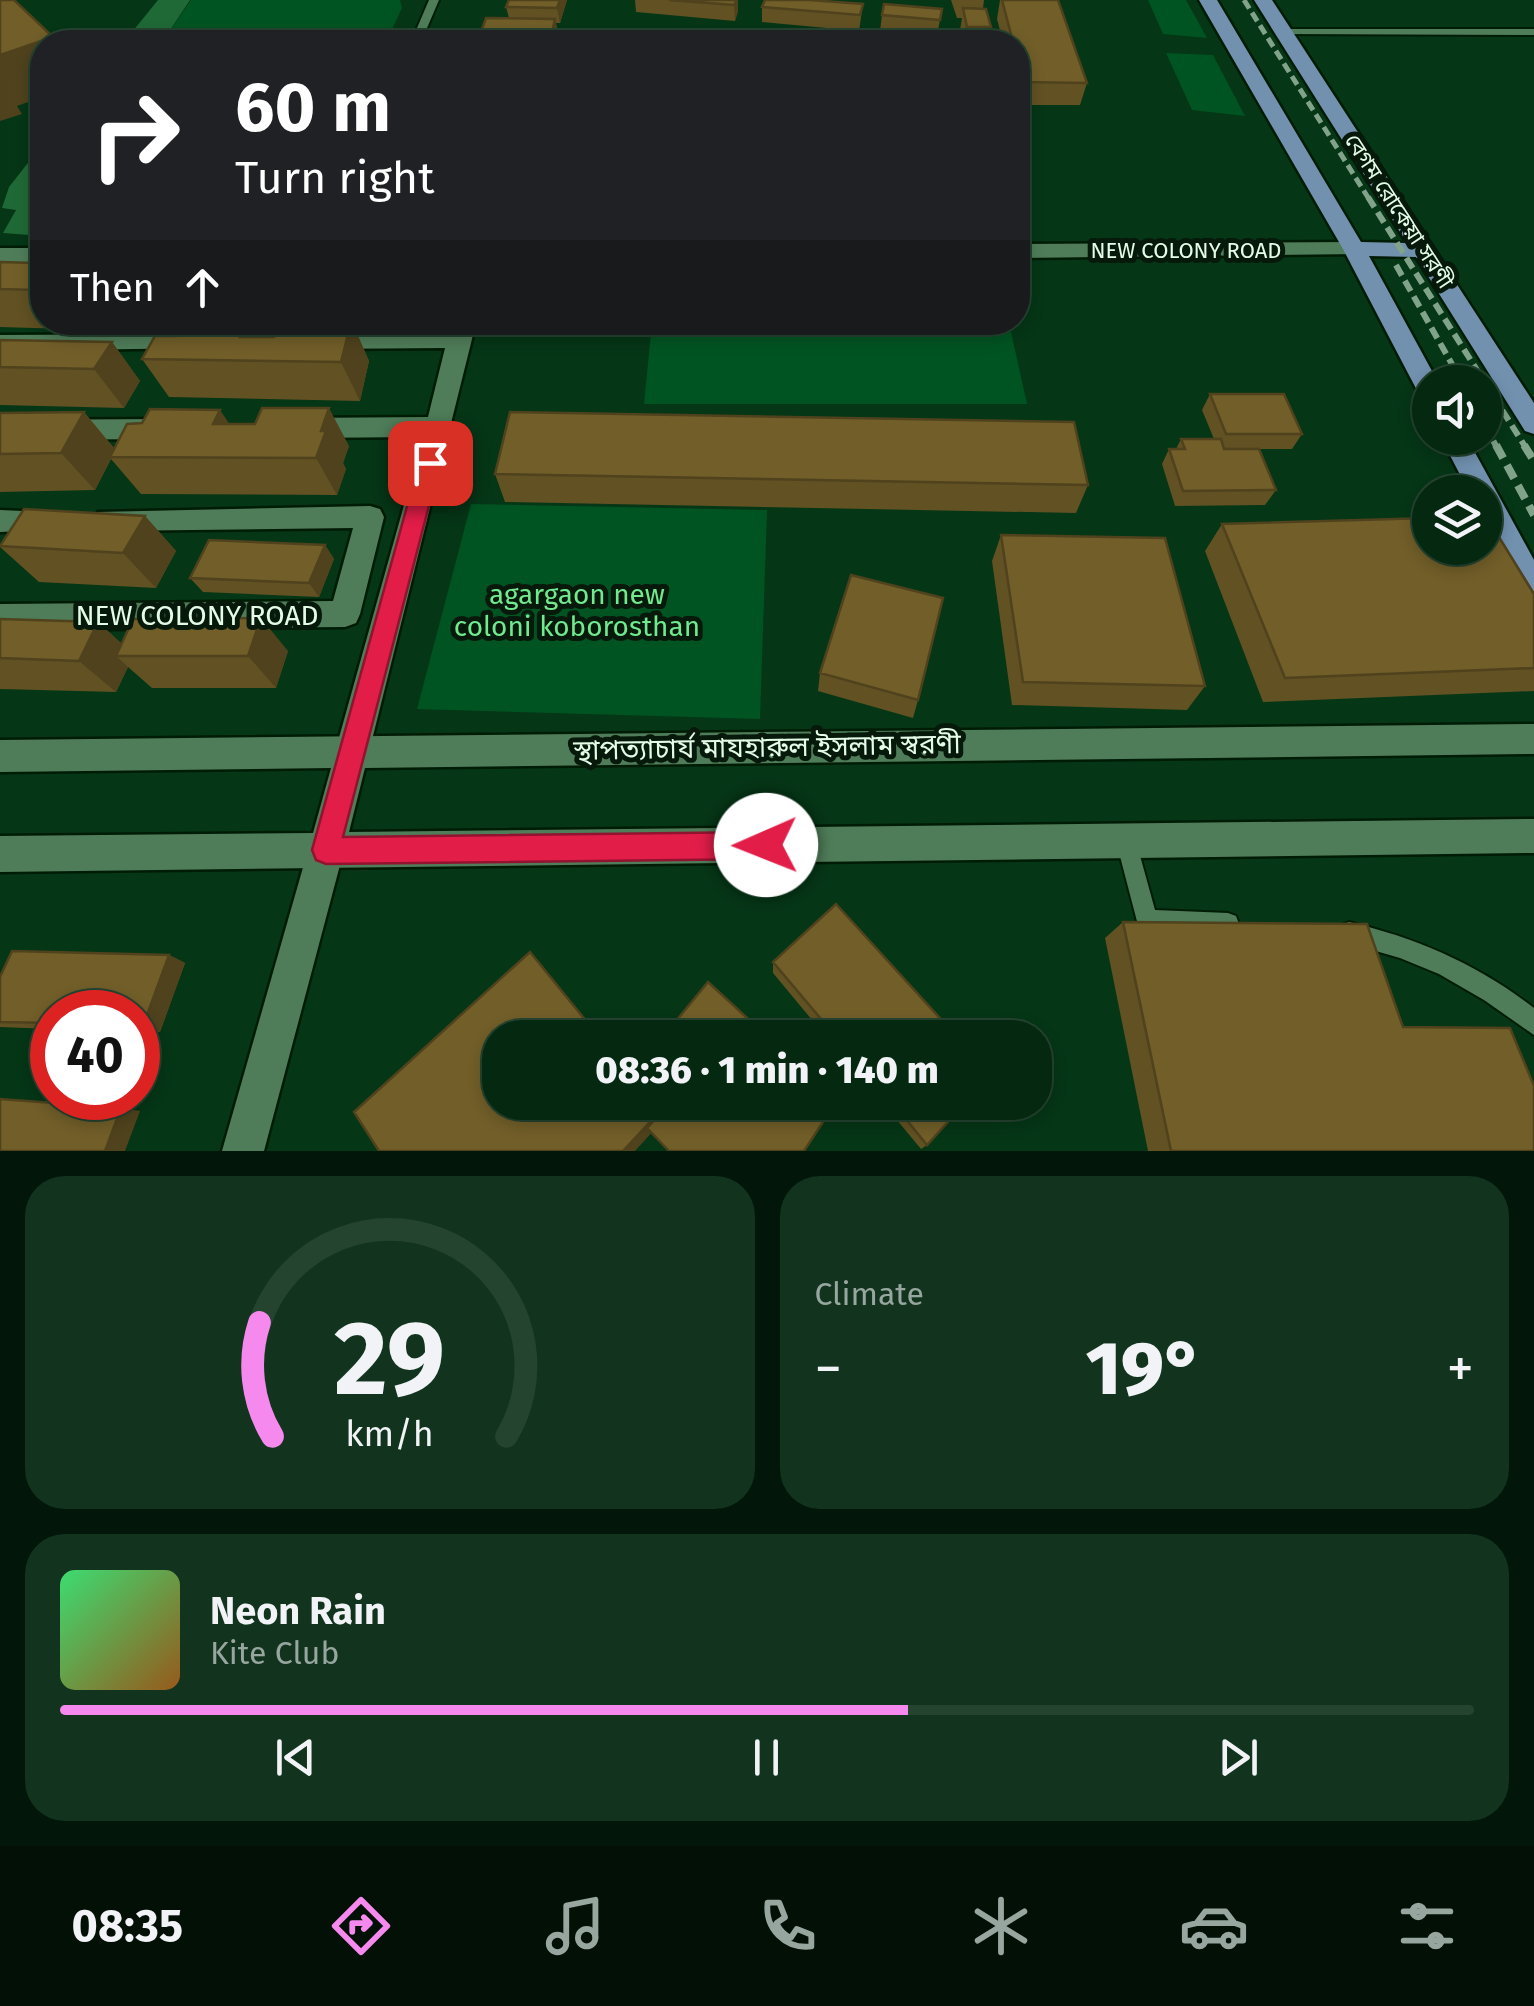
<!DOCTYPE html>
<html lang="en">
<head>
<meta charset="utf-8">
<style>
  body { margin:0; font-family:"Fira Sans","Noto Sans Bengali",sans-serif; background:#12341e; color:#f1f3f6; height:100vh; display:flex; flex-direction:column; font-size:38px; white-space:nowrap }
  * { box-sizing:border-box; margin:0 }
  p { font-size:32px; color:#97a69f }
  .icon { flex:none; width:55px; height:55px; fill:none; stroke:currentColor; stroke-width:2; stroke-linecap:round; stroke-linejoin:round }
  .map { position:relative; height:1151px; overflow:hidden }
  .sheet { display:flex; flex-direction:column; gap:25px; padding:25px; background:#021609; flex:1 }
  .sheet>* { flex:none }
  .top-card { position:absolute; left:30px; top:30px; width:1000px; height:305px; border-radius:40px; box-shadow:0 5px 15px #0003,0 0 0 2px #254430; background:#202124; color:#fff; overflow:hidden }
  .tools { position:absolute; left:1412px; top:365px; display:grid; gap:20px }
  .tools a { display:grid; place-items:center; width:90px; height:90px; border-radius:50%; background:#042810; box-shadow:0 5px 15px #0003,0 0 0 2px #254430; font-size:50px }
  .speed { position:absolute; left:30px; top:990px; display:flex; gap:20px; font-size:50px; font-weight:700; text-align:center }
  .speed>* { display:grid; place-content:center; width:130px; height:130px; border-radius:50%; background:#042810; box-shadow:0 5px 15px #0003,0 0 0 2px #254430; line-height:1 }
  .speed .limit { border:15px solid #d22; background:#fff; color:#111 }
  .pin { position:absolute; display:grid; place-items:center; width:85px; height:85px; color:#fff; margin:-42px; border-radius:20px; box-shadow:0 5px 15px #0006 }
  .me { position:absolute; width:110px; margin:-55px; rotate:269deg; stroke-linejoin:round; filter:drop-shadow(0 0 8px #0008) }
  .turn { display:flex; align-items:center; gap:35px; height:210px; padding:0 40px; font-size:45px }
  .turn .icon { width:130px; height:130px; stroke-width:2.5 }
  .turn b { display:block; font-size:70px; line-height:85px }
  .then { display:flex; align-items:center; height:95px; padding:0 40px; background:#0003; gap:20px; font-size:38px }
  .big { font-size:75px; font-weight:800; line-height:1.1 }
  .sheet .widget { flex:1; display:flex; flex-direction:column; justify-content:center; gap:15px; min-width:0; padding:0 35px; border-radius:40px; background:#12341e }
  .sheet .dial { align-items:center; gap:0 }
  .dial svg { height:260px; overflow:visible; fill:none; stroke:#254430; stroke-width:7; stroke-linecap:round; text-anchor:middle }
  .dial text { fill:#f1f3f6; stroke:none }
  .song { display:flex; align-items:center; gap:30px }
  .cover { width:120px; height:120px; border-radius:15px; background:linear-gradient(135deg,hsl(140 70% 55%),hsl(30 70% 35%)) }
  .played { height:10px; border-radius:5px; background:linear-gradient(90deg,#f689ee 60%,#254430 60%) }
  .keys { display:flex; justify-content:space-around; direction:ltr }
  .heat { display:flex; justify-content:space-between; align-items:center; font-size:55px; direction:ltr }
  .sheet .tiles { flex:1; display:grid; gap:25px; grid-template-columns:1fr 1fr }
  .widget:last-child { grid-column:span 2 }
  .trip { position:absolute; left:482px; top:1020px; width:570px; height:100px; border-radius:40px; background:#042810; box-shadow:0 5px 15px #0003,0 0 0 2px #254430; font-weight:800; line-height:100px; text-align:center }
  .dock { display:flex; height:160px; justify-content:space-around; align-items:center; background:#021006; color:#97a69f }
  .dock .icon { width:70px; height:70px }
  .dock .current { color:#f689ee }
  .dock b { font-size:45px; color:#f1f3f6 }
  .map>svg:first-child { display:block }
  .green { fill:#005422 }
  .forest { fill:#1f6936 }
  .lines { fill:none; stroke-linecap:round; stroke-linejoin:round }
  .service-casing { stroke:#001c05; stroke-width:4 }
  .minor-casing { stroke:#001c05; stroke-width:5 }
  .tertiary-casing { stroke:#001c05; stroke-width:5 }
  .primary-casing { stroke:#001c05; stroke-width:5 }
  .service { fill:#4f7d59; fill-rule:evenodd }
  .minor { fill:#4f7d59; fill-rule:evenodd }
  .tertiary { fill:#4f7d59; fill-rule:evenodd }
  .primary { fill:#7191af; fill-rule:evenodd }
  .rail-far2 { stroke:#80a389; stroke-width:5; stroke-dasharray:10 5; stroke-linecap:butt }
  .rail-far1 { stroke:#80a389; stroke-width:6; stroke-dasharray:12 6; stroke-linecap:butt }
  .rail { stroke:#80a389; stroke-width:8; stroke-dasharray:15 8; stroke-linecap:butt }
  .wall { fill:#615123 }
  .shaded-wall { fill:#4f421d }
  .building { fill:#715e29; stroke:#4f421d; stroke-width:2.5 }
  .route { fill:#e11d48; stroke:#92132f; stroke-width:2.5 }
  .labels { text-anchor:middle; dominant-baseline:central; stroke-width:10; stroke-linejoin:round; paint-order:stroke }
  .far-street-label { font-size:22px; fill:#e4fce7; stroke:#07190b }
  .park-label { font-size:28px; fill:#70e98f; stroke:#07190b }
  .street-label { font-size:28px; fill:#e4fce7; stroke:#07190b }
</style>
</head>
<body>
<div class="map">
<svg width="1534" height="1151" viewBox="0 0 1534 1151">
  <rect width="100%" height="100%" fill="#053616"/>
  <path class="green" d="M191,0h209l2,8 -16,34h-224z
    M1148,0h38l21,38 -44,-4z
    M1166,53l47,2 32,61 -53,-6z
    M1009,323l18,81h-383l8,-81z
    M471,504l296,6 -7,209 -343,-10z"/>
  <path class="forest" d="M158,0h32l-28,42h-38z
    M42,145v91l-39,-3 13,-23 -14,-2 7,-21z"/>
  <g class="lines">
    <defs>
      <path id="service" d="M429,0h10l-18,42h-10z
        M1284,29h250v6l-254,-1v-4z
        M1126,831l7,3 3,7 19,69 73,3 8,3 3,8 -3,8 -8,3 -81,-3 -8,-3 -23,-88 3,-7z
        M1349,922c68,16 130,43 185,86v27l-50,-35 -45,-26 -39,-16 -59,-17 -3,-8 3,-8z"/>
      <path id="minor" d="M1354,242l8,2v10l-344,4v-14z
        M0,248h42v14h-42z
        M452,322l24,1 -107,429 -5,11 -12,5 -12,-5 -5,-11 88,-315 -125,1 -13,-10 13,-10 130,-1 17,-69 -127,1 -12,-8 12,-8 132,-1z
        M192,334l12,8 -3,6 -201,3v-16z
        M162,419l13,10 -13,10 -162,1v-20z
        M370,506l10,3 4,8 -24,97 -4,9 -11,4 -345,3v-26l333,-3 20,-73 -245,3 -10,-3 -4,-8 4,-8z
        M0,510l67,3 4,8 -4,8 -67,3z
        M326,832l13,5 5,13 -80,301h-42l86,-301 5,-13z"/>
      <path id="tertiary" d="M1534,724v30l-1169,14 -16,64 1185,-13v34l-1534,19v-36l313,-3 18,-65 -331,4v-32z"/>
      <path id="primary" d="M1199,0h18l144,242 46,1 -153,-243h18l262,403v31l-9,-3 -109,-174 -47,-1 69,126h-8v19l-9,-3 -78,-149z
        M1441,438h26l67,122v41l-11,-4 -38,-74v-31h-16z"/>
    </defs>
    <use href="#service" class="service-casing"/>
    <use href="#minor" class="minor-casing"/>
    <use href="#tertiary" class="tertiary-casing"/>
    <use href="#primary" class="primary-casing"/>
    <use href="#service" class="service"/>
    <use href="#minor" class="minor"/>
    <use href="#tertiary" class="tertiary"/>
    <use href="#primary" class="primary"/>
    <path class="rail-far2" d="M1244,0l125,199"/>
    <path class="rail-far1" d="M1368,197l158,251
      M1396,265l66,117
      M1485,425l12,23"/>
    <path class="rail" d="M1496,445l38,70
      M1524,445l10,16"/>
  </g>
  <path class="wall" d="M509,0h58l-7,23h-4l2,11 -2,8h-77l-1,-2 31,-22 -3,-11z
    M635,0h103v11l-3,10 -99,-9z
    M951,0h33l-1,8 8,19 -1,7 6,8h-34l-2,-12 2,-12h-5z
    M1000,0h58l29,83 -7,22h-61l-1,-63h-15l-6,-23z
    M863,4l-4,27 -97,-9v-15z
    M942,9l-5,27 -57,-5 2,-16z
    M42,186v28l-10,-15z
    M0,262l35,1 4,5h3v54h30l-4,7 -68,-2z
    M183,322h66l8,15h17l7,-15h111l-1,3 -39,-2 17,38 -9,40 -191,-4 -27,-38 34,-23z
    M0,340l112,2 28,39 -16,27 -124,-3z
    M1210,394l92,40 -10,15h-33l17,41 -11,15 -90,1 -13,-42 7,-15h7l5,-10h33l-12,-29z
    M84,412l30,36 116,-24 119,22 -6,17 3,6 -9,26 -196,-1 -30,-35 -16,31 -95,2v-79z
    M495,474l593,11 -12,28 -571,-11z
    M145,516l31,35 -20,37 -117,-6 -39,-35z
    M1222,524l312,70v97l-271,11 -58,-151z
    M1001,535l204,151 -18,24 -175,-5 -20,-144z
    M325,545l9,14 -15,38 -116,-5 -13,-14z
    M0,619l98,3 24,22 166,7 -12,37h-124l-24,-21 -12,25 -116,-3z
    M820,673l98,27 -5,18 -95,-27z
    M1123,922l280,105 131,124h-386l-43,-213z
    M169,955l16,8 -25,69 -22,-1v-19h-86v17l-52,-2v-50z
    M773,962l185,76h-131l-54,-65z
    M882,1102h84l-39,43 -6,4z"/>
  <path class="shaded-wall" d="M560,0h7l-7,23 -3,-15z
    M737,0h1v11l-3,10 -1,-16z
    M555,19l3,15 -2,8h-6z
    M53,37l3,5h-14v55l-25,9 5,8 -22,7v-66z
    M247,322h2l21,38 -30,-23z
    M352,322l17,39 -9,40 -19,-39z
    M112,342l28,39 -16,27 -30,-39z
    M329,408l20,38 -6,17 3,6 -9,26 -21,-37 5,-27z
    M220,410l25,37 -32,-23z
    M84,412l31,38 -20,40 -34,-37z
    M145,516l31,35 -20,37 -33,-35z
    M325,545l9,14 -15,38 -10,-14z
    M261,618l27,33 -12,37 -28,-32z
    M98,622l36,33 -18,1 12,11 -12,25 -37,-31z
    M169,955l16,8 -25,69 -17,-6z
    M121,1108l19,3 -15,40h-20z
    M660,1111l6,6 -31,34h-12z"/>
  <path class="building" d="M0,0h14l39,37 -53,18z
    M509,0h51l-3,8 -51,-1z
    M669,0h68l-3,5z
    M765,0h45l53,4 -3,11 -98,-8z
    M1002,0h56l29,83 -63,-1 -6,-23v-17h-5z
    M884,4l58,5 -2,11 -58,-5z
    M963,8l23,1 5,18h-24z
    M486,18l69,1 -5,22 -72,-1z
    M968,33l27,1 1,8h-27z
    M42,186v13h-10z
    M0,262l35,1 -3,5h10v16l-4,6 -38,-1z
    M183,322h64l-7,15h34l7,-15h70l-10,40 -199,-3 13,-23h21z
    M0,340l112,2 -18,27 -94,-2z
    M1210,394h74l18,40h-76z
    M262,408h67l-8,23h5l-10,27 -206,-1 17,-33 15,-1 8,-14 70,1 -7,14h42z
    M84,412l-23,41 -61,1v-41z
    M510,412l564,10 14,63 -593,-11z
    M1181,439h40l3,10h35l17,41 -93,1 -14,-42h16z
    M24,509l121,7 -22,37 -123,-7z
    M1486,516l48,78v74l-249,10 -63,-154 208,-6v30h55z
    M1001,535l164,3 40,148 -182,-4z
    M209,540l116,5 -16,38 -119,-5z
    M851,575l92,23 -25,102 -98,-27z
    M261,618l-13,38h-132l17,-37z
    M0,619l98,3 -19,39 -79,-3z
    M836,904l122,134h-121l-64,-76z
    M1123,922l244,2 36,103 107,1 24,58v65h-363z
    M12,951l157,4 -26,71h-5v-14h-86v11l-52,-1v-45z
    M530,952l70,86h-100v64h154l6,9 -37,40h-244l-25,-39z
    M708,982l61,56h-107z
    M0,1099l121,9 -16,43h-105z
    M654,1102h182l-32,49h-135l-22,-23 15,-16z
    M892,1102h74l-39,43z"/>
  <path class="route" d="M430,455l10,8 -97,374 423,-5 9,4 4,9 -4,10 -9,4 -440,5 -10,-4 -4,-10 107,-387z"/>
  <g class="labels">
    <g class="far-street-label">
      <text transform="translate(1399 211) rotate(57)">বেগম রোকেয়া সরণী</text>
      <text x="1186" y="250">NEW COLONY ROAD</text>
    </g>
    <g class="park-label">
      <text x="577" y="594">agargaon new<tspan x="577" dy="32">coloni koborosthan</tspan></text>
    </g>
    <g class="street-label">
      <text x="197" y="615">NEW COLONY ROAD</text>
      <text transform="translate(767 747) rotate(-1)">স্থাপত্যাচার্য মাযহারুল ইসলাম স্বরণী</text>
    </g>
  </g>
</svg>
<div class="tools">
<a><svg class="icon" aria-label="sound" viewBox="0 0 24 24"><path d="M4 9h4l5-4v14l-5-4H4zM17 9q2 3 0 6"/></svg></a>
<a><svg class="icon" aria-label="layers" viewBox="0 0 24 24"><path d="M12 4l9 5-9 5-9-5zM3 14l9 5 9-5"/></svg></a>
</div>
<div class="speed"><div class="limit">40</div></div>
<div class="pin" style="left:430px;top:463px;background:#d93025"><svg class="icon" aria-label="arrive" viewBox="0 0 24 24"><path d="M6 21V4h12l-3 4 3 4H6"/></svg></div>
<svg class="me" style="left:766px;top:845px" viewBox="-20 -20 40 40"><circle r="19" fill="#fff"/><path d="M0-13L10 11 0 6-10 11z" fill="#e11d48"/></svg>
<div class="trip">08:36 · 1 min · 140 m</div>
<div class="top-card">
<div class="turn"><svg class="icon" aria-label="right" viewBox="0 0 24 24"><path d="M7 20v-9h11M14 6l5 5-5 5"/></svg><div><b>60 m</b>Turn right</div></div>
<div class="then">Then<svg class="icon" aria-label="ahead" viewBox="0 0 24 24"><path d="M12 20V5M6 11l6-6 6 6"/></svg></div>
</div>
</div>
<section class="sheet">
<div class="tiles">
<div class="widget dial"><svg viewBox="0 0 100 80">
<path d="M14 69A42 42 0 1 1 86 69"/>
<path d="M14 69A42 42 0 0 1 10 34" stroke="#f689ee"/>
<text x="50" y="56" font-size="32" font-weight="700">29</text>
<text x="50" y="72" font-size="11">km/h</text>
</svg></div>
<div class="widget"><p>Climate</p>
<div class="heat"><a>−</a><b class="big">19°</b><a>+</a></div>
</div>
<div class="widget">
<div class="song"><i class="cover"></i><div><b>Neon Rain</b><p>Kite Club</p></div></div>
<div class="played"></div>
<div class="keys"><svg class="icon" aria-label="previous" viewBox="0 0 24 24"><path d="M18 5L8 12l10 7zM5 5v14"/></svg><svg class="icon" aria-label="pause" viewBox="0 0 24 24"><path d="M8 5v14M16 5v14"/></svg><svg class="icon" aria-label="next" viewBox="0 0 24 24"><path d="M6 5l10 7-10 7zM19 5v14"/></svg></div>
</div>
</div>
</section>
<nav class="dock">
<b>08:35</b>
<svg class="icon current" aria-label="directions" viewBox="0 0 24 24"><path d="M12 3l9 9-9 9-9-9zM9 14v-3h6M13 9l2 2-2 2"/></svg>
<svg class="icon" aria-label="music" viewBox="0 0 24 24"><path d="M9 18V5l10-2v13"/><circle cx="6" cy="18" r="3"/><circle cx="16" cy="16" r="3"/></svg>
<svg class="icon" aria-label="phone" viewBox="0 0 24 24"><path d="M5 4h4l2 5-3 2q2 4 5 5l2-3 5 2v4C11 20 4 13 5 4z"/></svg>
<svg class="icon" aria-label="climate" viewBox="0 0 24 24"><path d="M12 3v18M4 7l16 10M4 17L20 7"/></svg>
<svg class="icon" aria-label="car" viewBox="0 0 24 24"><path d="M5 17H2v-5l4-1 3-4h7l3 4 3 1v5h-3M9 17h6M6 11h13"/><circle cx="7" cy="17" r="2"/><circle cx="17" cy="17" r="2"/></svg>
<svg class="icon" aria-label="filters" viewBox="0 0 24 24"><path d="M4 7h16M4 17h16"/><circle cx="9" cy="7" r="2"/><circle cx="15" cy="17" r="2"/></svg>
</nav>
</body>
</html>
